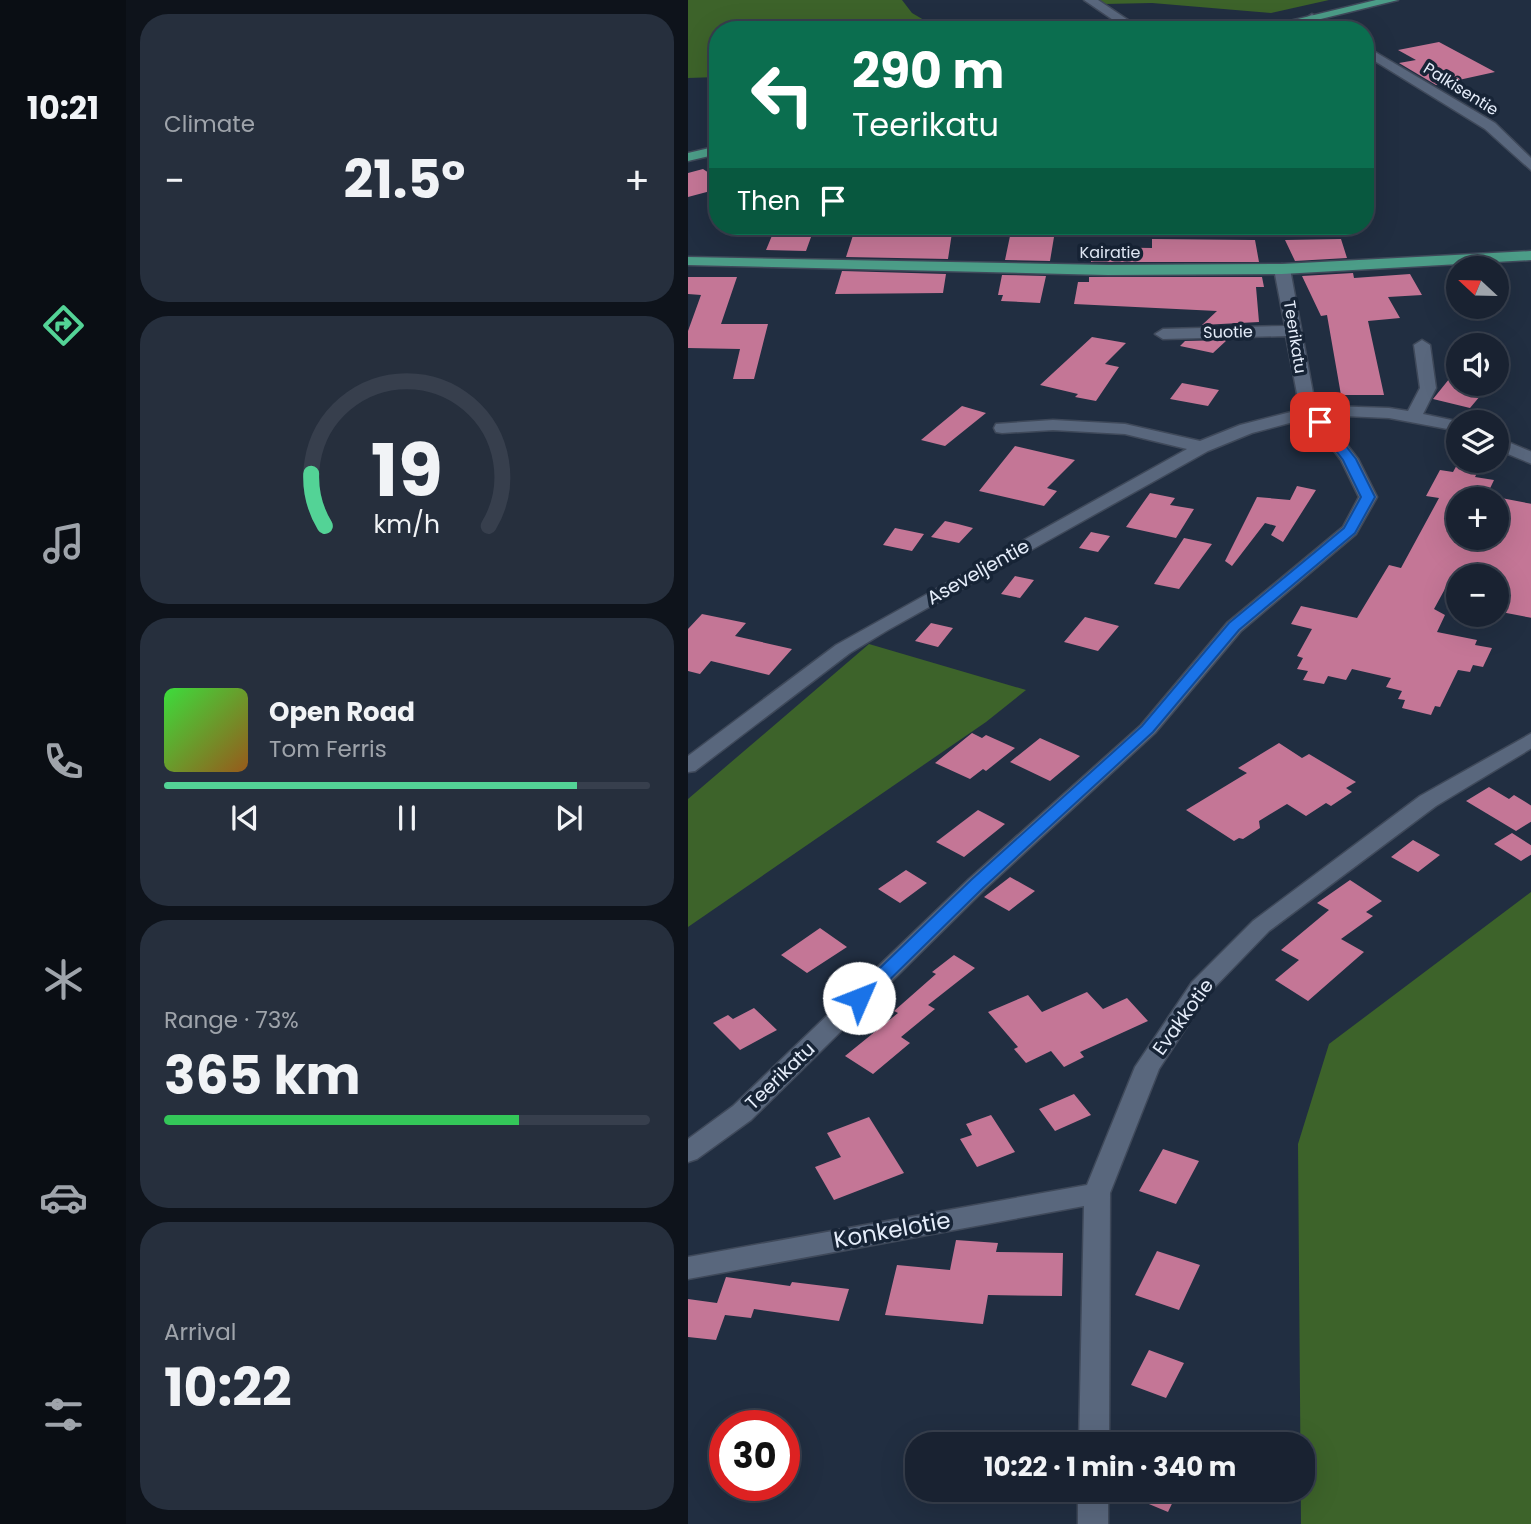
<!DOCTYPE html>
<html lang="en">
<head>
<meta charset="utf-8">
<style>
  body { margin:0; font-family:Poppins,sans-serif; background:#262f3d; color:#f1f3f6; height:100vh; display:flex; flex-direction:column; font-size:26px; white-space:nowrap }
  * { box-sizing:border-box; margin:0 }
  p { font-size:23px; color:#9fa4ab }
  .icon { flex:none; width:38px; height:38px; fill:none; stroke:currentColor; stroke-width:2; stroke-linecap:round; stroke-linejoin:round }
  .map { position:relative; flex:1; overflow:hidden }
  .panel { display:flex; flex-direction:column; gap:14px; padding:14px; background:#0e131b; width:562px }
  .panel>* { flex:none }
  .top-card { position:absolute; left:21px; top:21px; width:665px; height:214px; border-radius:28px; box-shadow:0 7px 28px #0002,0 0 0 2px #373f4d; background:#0b6e4f; color:#fff; overflow:hidden }
  .needle { width:46px; rotate:292deg }
  .buttons { position:absolute; left:758px; top:256px; display:grid; gap:14px }
  .buttons a { display:grid; place-items:center; width:63px; height:63px; border-radius:50%; background:#192231; box-shadow:0 7px 28px #0002,0 0 0 2px #373f4d; font-size:35px }
  .speed { position:absolute; left:21px; top:1410px; display:flex; gap:14px; font-size:35px; font-weight:700; text-align:center }
  .speed>* { display:grid; place-content:center; width:91px; height:91px; border-radius:50%; background:#192231; box-shadow:0 7px 28px #0002,0 0 0 2px #373f4d; line-height:1 }
  .speed .limit { border:10px solid #d22; background:#fff; color:#111 }
  .pin { position:absolute; display:grid; place-items:center; width:60px; height:60px; color:#fff; margin:-30px; border-radius:14px; box-shadow:0 4px 10px #0006 }
  .me { position:absolute; width:77px; margin:-38px; rotate:46deg; stroke-linejoin:round; filter:drop-shadow(0 0 5px #0008) }
  .turn { display:flex; align-items:center; gap:24px; height:147px; padding:0 28px; font-size:32px }
  .turn .icon { width:91px; height:91px; stroke-width:2.5 }
  .turn b { display:block; font-size:49px; line-height:60px }
  .then { display:flex; align-items:center; height:66px; padding:0 28px; background:#0003; gap:14px; font-size:26px }
  .big { font-size:52px; font-weight:700; line-height:1.1 }
  .panel .widget { flex:1; display:flex; flex-direction:column; justify-content:center; gap:10px; min-width:0; padding:0 24px; border-radius:28px; background:#262f3d }
  .panel .dial { align-items:center; gap:0 }
  .dial svg { height:182px; overflow:visible; fill:none; stroke:#373f4d; stroke-width:7; stroke-linecap:round; text-anchor:middle }
  .dial text { fill:#f1f3f6; stroke:none }
  .song { display:flex; align-items:center; gap:21px }
  .cover { width:84px; height:84px; border-radius:10px; background:linear-gradient(135deg,hsl(120 70% 55%),hsl(30 70% 35%)) }
  .played { height:7px; border-radius:4px; background:linear-gradient(90deg,#53d396 85%,#373f4d 85%) }
  .keys { display:flex; justify-content:space-around; direction:ltr }
  .heat { display:flex; justify-content:space-between; align-items:center; font-size:38px; direction:ltr }
  .charge { height:10px; border-radius:5px; background:linear-gradient(90deg,#34c759 73%,#373f4d 0) }
  .trip { position:absolute; left:217px; top:1432px; width:410px; height:70px; border-radius:28px; background:#192231; box-shadow:0 7px 28px #0002,0 0 0 2px #373f4d; font-weight:700; line-height:70px; text-align:center }
  main { display:flex; flex:1; min-height:0 }
  .tabs { display:flex; flex-direction:column; width:126px; justify-content:space-around; align-items:center; background:#0a0e14; color:#9fa4ab }
  .tabs .icon { width:49px; height:49px }
  .tabs .current { color:#53d396 }
  .tabs b { font-size:32px; color:#f1f3f6 }
  .map>svg:first-child { display:block }
  .green { fill:#3d632a }
  .building { fill:#c47696 }
  .lines { fill:none; stroke-linecap:round; stroke-linejoin:round }
  .minor-casing { stroke:#3f495a; stroke-width:3 }
  .major-casing { stroke:#3f495a; stroke-width:3 }
  .minor { fill:#59677d; fill-rule:evenodd }
  .major { fill:#4c9d88; fill-rule:evenodd }
  .route { fill:#1a73e8; stroke:#114b97; stroke-width:2 }
  .labels { text-anchor:middle; dominant-baseline:central; stroke-width:7; stroke-linejoin:round; paint-order:stroke }
  .far-street-label { font-size:16px; fill:#e5edfa; stroke:#172436 }
  .street-label { font-size:19px; fill:#e5edfa; stroke:#172436 }
  .near-street-label { font-size:23px; fill:#e5edfa; stroke:#172436 }
</style>
</head>
<body>
<main>
<nav class="tabs">
<b>10:21</b>
<svg class="icon current" aria-label="directions" viewBox="0 0 24 24"><path d="M12 3l9 9-9 9-9-9zM9 14v-3h6M13 9l2 2-2 2"/></svg>
<svg class="icon" aria-label="music" viewBox="0 0 24 24"><path d="M9 18V5l10-2v13"/><circle cx="6" cy="18" r="3"/><circle cx="16" cy="16" r="3"/></svg>
<svg class="icon" aria-label="phone" viewBox="0 0 24 24"><path d="M5 4h4l2 5-3 2q2 4 5 5l2-3 5 2v4C11 20 4 13 5 4z"/></svg>
<svg class="icon" aria-label="climate" viewBox="0 0 24 24"><path d="M12 3v18M4 7l16 10M4 17L20 7"/></svg>
<svg class="icon" aria-label="car" viewBox="0 0 24 24"><path d="M5 17H2v-5l4-1 3-4h7l3 4 3 1v5h-3M9 17h6M6 11h13"/><circle cx="7" cy="17" r="2"/><circle cx="17" cy="17" r="2"/></svg>
<svg class="icon" aria-label="filters" viewBox="0 0 24 24"><path d="M4 7h16M4 17h16"/><circle cx="9" cy="7" r="2"/><circle cx="15" cy="17" r="2"/></svg>
</nav>
<section class="panel">
<div class="widget"><p>Climate</p>
<div class="heat"><a>−</a><b class="big">21.5°</b><a>+</a></div>
</div>
<div class="widget dial"><svg viewBox="0 0 100 80">
<path d="M14 69A42 42 0 1 1 86 69"/>
<path d="M14 69A42 42 0 0 1 8 46" stroke="#53d396"/>
<text x="50" y="56" font-size="32" font-weight="700">19</text>
<text x="50" y="72" font-size="11">km/h</text>
</svg></div>
<div class="widget">
<div class="song"><i class="cover"></i><div><b>Open Road</b><p>Tom Ferris</p></div></div>
<div class="played"></div>
<div class="keys"><svg class="icon" aria-label="previous" viewBox="0 0 24 24"><path d="M18 5L8 12l10 7zM5 5v14"/></svg><svg class="icon" aria-label="pause" viewBox="0 0 24 24"><path d="M8 5v14M16 5v14"/></svg><svg class="icon" aria-label="next" viewBox="0 0 24 24"><path d="M6 5l10 7-10 7zM19 5v14"/></svg></div>
</div>
<div class="widget"><p>Range · 73%</p><b class="big">365 km</b><div class="charge"></div></div>
<div class="widget"><p>Arrival</p><b class="big">10:22</b></div>
</section>
<div class="map">
<svg width="844" height="1524" viewBox="0 0 844 1524">
  <rect width="100%" height="100%" fill="#212e41"/>
  <path class="green" d="M0,0h214l10,13 29,17h-223v47l-30,1z
    M411,0h230l-58,13 -119,-10 -47,1z
    M181,644l157,46 -40,32 -298,205v-128z
    M843,892v632h-230l-3,-380 31,-100z"/>
  <path class="building" d="M751,42l56,30 -59,13 -37,-22 17,-3 -18,-10z
    M15,169l15,10v10l-30,8v-24z
    M88,226h39l-9,25 -40,-1z
    M168,226h97l-5,33 -102,-2z
    M322,236l44,1 -4,24 -45,-1z
    M464,239l103,1 4,22h-168l2,-15 59,1z
    M653,239l6,19 -52,3 -10,-21z
    M154,271l104,3 -3,19 -108,1z
    M665,273l1,5 56,-4 12,21 -34,2 12,21 -32,3 16,74h-43l-14,-80 -6,1 -19,-40z
    M314,275l44,1 -6,27 -39,-2 2,-6h-5z
    M0,277h49l-16,47h47l-14,55h-21l7,-30 -52,-1v-17l13,-36 -13,-1z
    M401,277h173l2,10h-8l3,35 -57,3 15,-14 -143,-7 4,-22h11z
    M404,337l34,6 -21,21 14,3 -23,34 -21,-4 3,-3 -38,-9z
    M539,340l-14,13 -33,-7 5,-5z
    M770,368v15h33l-21,25 -37,-9z
    M494,383l37,7 -11,16 -38,-7z
    M274,406l24,7 -41,33 -24,-6z
    M327,446l60,14 -28,28 10,3 -13,15 -65,-15z
    M770,463v6l19,4 -2,4 19,3 -9,19h-27v38h38v-40l36,7v114l-36,-7v-35h-44l-18,33 11,6 -8,17 40,8 -2,5 17,3 -9,19 -10,-2 -3,7 -12,-2 -18,37 -5,-1 -4,9 -29,-7 3,-8 -7,-1 4,-8 -16,-4 5,-9 -39,-9 -6,11 -18,-4 -4,8 -21,-4 5,-9 -11,-2 6,-11 -6,-2 15,-27 -21,-5 10,-18 56,12 32,-53 12,3 38,-70 -13,-2 14,-26 13,2z
    M609,486l19,4 -33,52 -12,-7 5,-9 -11,-3 -33,43 -7,-5 32,-64 33,3z
    M462,493l25,5 -5,7 24,4 -18,29 -50,-11z
    M257,521l13,3 15,4 -14,15 -28,-6z
    M207,528l29,6 -12,17 -29,-6z
    M403,532l19,4 -12,16 -19,-4z
    M496,538l28,6 -33,45 -25,-5z
    M327,576l19,4 -14,18 -19,-4z
    M14,614l44,9 -11,13 57,13 -23,26 -58,-14 -11,13 -12,-3v-42z
    M397,617l34,9 -21,25 -34,-9z
    M243,623l22,5 -15,19 -23,-6z
    M284,733l10,5 4,-3 29,13 -29,23 -3,-2 -13,10 -35,-16z
    M352,738l40,18 -30,25 -40,-19z
    M591,743l23,15 7,-4 47,28 -10,6 6,4 -21,14 -5,-3 -20,13 -19,-12 -28,17 1,7 -17,11 -4,-1 -5,3 -48,-31 61,-37 -9,-5z
    M801,787l20,12 5,-4 18,11v15l-16,10 -50,-30z
    M290,810l27,14 -41,33 -28,-15z
    M824,833l20,13v8l-11,7 -27,-17z
    M725,840l27,15 -22,17 -27,-15z
    M218,870l21,13 -27,20 -22,-14z
    M322,877l25,14 -26,20 -25,-14z
    M662,880l32,21 -16,11 7,4 -32,23 23,13 -56,49 -33,-21 24,-20 -18,-10 48,-40 -12,-7z
    M132,928l27,19 -40,26 -26,-18z
    M266,955l21,13 -47,37 7,4 -34,28 9,6 -37,31 -28,-18 53,-43 -4,-2 42,-37 -4,-2z
    M399,992l16,17 24,-11 21,23 -68,31 4,5 -20,10 -13,-16 -25,12 -12,-14 4,-2 -30,-35 40,-17 14,17z
    M66,1008l23,22 -37,20 -27,-27 15,-8 5,4z
    M386,1094l17,21 -36,16 -16,-22z
    M303,1115l24,37 -38,15 -17,-28 12,-4 -6,-11z
    M181,1117l35,56 -70,27 -19,-33 26,-10 -14,-24z
    M475,1149l36,12 -23,43 -37,-13z
    M268,1240l42,3 -2,9 67,1 -1,43 -74,-1 -5,29 -98,-9 12,-50 53,5z
    M469,1251l43,14 -21,45 -44,-15z
    M38,1277l64,9 2,-4 57,7 -10,32 -85,-12 -3,9 -26,-3 -9,25 -28,-3v-38l29,4z
    M461,1350l35,13 -18,35 -35,-13z
    M425,1489h66l-11,23z"/>
  <g class="lines">
    <defs>
      <path id="minor" d="M396,0h14l45,30h-15z
        M624,14l25,16h-15l-16,-12z
        M677,46l130,77 37,36v12l-47,-42 -120,-74z
        M594,264l8,5 25,135 -8,5 -8,-5 -13,-68 -123,3 -8,-5 8,-5 122,-3 -11,-57z
        M734,340l8,5 6,43 -13,26 38,8h-3v9l-69,-13 -67,-3 -2,-4 2,-4 6,-1 61,2 19,3 12,-23 -6,-43z
        M603,412l8,5 -2,4 -45,12 -44,18 -320,179 -38,23 -155,118 -7,1v-16l148,-111 351,-196 -62,-15 -72,-4 -51,3 -6,-1 -2,-4 2,-4 57,-4 72,4 75,17 40,-16z
        M632,417l6,1 32,41 19,38 -21,37 -115,97 -86,102 -170,156 -234,231 -54,39 -9,3v-23l45,-33 236,-227 172,-154 86,-102 116,-96 16,-30 -18,-37 -29,-38z
        M808,437l36,15v12l-36,-15z
        M844,733v15l-96,58 -167,125 -61,63 -49,75 -49,124 -1,251h-30l5,-238 -396,73v-22l399,-72 48,-118 57,-85 61,-61 167,-125z
        M390,1489h30v35h-30z"/>
      <path id="major" d="M688,0h22l-122,30h-23z
        M30,146v8l-30,7v-8z
        M844,251v9l-250,14 -174,1 -420,-10v-8l420,8 174,-1z"/>
    </defs>
    <use href="#minor" class="minor-casing"/>
    <use href="#major" class="major-casing"/>
    <use href="#minor" class="minor"/>
    <use href="#major" class="major"/>
  </g>
  <path class="route" d="M632,418l5,1 31,40 19,38 -20,36 -116,97 -86,102 -170,156 -117,115h-13l-3,-5 3,-4 118,-114 171,-154 87,-103 115,-95 17,-31 -18,-37 -29,-38z"/>
  <g class="labels">
    <g class="far-street-label">
      <text transform="translate(773 89) rotate(32)">Palkisentie</text>
      <text x="422" y="252">Kairatie</text>
      <text transform="translate(540 332) rotate(-1)">Suotie</text>
      <text transform="translate(607 337) rotate(81)">Teerikatu</text>
    </g>
    <g class="street-label">
      <text transform="translate(290 572) rotate(-29)">Aseveljentie</text>
      <text transform="translate(495 1017) rotate(-54)">Evakkotie</text>
      <text transform="translate(92 1076) rotate(-44)">Teerikatu</text>
    </g>
    <g class="near-street-label">
      <text transform="translate(204 1230) rotate(-10)">Konkelotie</text>
    </g>
  </g>
</svg>
<div class="buttons">
<a><svg class="needle" viewBox="-14 -14 28 28"><path d="M0-13l5 13h-10z" fill="#e53935"/><path d="M0 13l5-13h-10z" fill="#9fa4ab"/></svg></a>
<a><svg class="icon" aria-label="sound" viewBox="0 0 24 24"><path d="M4 9h4l5-4v14l-5-4H4zM17 9q2 3 0 6"/></svg></a>
<a><svg class="icon" aria-label="layers" viewBox="0 0 24 24"><path d="M12 4l9 5-9 5-9-5zM3 14l9 5 9-5"/></svg></a>
<a>+</a>
<a>−</a>
</div>
<div class="speed"><div class="limit">30</div></div>
<div class="pin" style="left:632px;top:422px;background:#d93025"><svg class="icon" aria-label="arrive" viewBox="0 0 24 24"><path d="M6 21V4h12l-3 4 3 4H6"/></svg></div>
<svg class="me" style="left:171px;top:998px" viewBox="-20 -20 40 40"><circle r="19" fill="#fff"/><path d="M0-13L10 11 0 6-10 11z" fill="#1a73e8"/></svg>
<div class="trip">10:22 · 1 min · 340 m</div>
<div class="top-card">
<div class="turn"><svg class="icon" aria-label="left" viewBox="0 0 24 24"><path d="M17 20v-9H6M10 6l-5 5 5 5"/></svg><div><b>290 m</b>Teerikatu</div></div>
<div class="then">Then<svg class="icon" aria-label="arrive" viewBox="0 0 24 24"><path d="M6 21V4h12l-3 4 3 4H6"/></svg></div>
</div>
</div>
</main>
</body>
</html>
